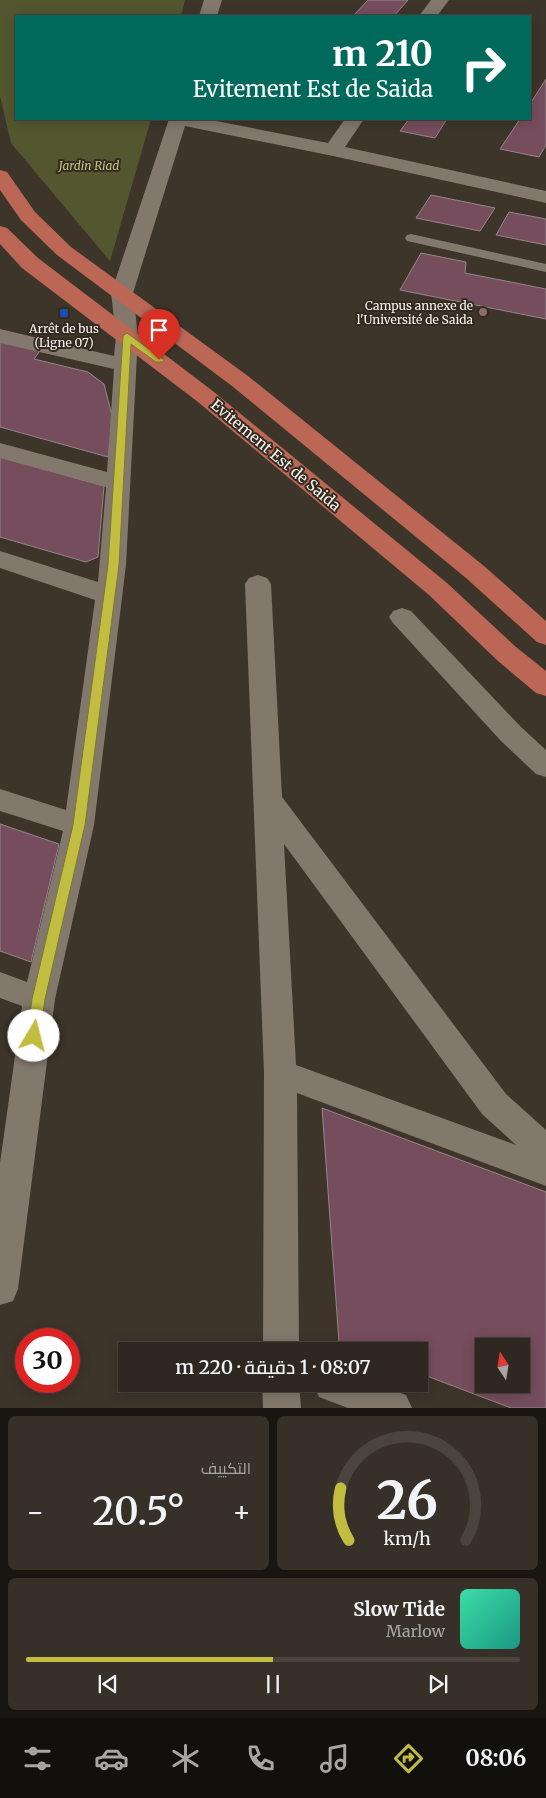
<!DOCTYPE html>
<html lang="ar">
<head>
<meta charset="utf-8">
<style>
  body { margin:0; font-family:Merriweather,Cairo,serif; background:#363029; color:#f1f3f6; direction:rtl; height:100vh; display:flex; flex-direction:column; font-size:19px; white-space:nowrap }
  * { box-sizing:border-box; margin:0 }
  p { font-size:16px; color:#a7a6a5 }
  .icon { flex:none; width:28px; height:28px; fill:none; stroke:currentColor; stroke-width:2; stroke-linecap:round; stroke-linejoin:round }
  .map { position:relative; height:1408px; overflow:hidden; direction:ltr }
  .drawer { display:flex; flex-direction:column; gap:8px; padding:8px; background:#191612; flex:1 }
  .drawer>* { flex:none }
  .top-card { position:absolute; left:15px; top:15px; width:516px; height:105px; border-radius:0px; box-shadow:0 2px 12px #0003,0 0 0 1px #49443e; direction:rtl; background:#00695c; color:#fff; overflow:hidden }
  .needle { width:32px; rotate:348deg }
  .fabs { position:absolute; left:475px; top:1338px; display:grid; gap:10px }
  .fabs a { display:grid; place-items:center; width:55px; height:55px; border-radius:0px; background:#2e2820; box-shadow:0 2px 12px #0003,0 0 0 1px #49443e; font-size:25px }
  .speed { position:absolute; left:15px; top:1328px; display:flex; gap:10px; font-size:25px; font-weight:700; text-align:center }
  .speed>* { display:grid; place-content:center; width:65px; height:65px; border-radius:50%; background:#2e2820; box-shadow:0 2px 12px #0003,0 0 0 1px #49443e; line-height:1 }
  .speed .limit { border:8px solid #d22; background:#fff; color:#111 }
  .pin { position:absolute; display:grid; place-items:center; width:42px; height:42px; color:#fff; margin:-51px -21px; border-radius:50% 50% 50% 0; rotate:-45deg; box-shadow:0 0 5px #0007 }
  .pin .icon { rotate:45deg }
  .me { position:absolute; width:55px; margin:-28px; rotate:8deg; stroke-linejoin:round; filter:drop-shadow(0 0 4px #0008) }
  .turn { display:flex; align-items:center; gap:18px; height:105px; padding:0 15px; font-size:22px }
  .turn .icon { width:65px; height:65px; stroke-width:2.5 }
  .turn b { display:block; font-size:35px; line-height:42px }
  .big { font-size:38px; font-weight:600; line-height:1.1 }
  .drawer .widget { flex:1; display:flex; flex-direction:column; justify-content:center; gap:8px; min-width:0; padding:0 18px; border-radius:8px; background:#363029 }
  .drawer .dial { align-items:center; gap:0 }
  .dial svg { height:130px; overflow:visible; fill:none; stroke:#49443e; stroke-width:7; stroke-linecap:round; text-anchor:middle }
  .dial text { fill:#f1f3f6; stroke:none }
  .song { display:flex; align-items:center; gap:15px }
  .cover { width:60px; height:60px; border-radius:8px; background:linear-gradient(135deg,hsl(160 70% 55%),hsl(170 70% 35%)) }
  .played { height:5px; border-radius:2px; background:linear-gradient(90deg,#c1bd40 50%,#49443e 50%) }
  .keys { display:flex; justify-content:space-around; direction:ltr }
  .heat { display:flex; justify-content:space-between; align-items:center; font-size:28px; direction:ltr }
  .drawer .tiles { flex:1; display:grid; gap:8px; grid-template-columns:1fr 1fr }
  .widget:last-child { grid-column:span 2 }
  .trip { position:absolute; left:118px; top:1342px; width:310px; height:50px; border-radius:0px; background:#2e2820; box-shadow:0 2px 12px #0003,0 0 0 1px #49443e; font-weight:600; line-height:50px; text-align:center; direction:rtl }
  .tabs { display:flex; height:80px; justify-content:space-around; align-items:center; background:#12100d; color:#a7a6a5 }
  .tabs .icon { width:35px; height:35px }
  .tabs .on { color:#c1bd40 }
  .tabs b { font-size:22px; color:#f1f3f6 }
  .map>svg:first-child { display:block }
  .green { fill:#545630 }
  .building { fill:#764d5d; stroke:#95858b; fill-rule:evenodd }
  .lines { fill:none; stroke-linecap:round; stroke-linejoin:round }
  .lane { fill:#82786c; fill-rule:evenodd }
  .street { fill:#82786c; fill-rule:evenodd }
  .primary { fill:#bc6755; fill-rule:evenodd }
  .route { fill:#c1bd40; stroke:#7d7b2a }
  .education-dot { fill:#8d6e63; stroke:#332b21; stroke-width:2 }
  .transit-dot { fill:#1a4fb4; stroke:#332b21; stroke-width:2 }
  .labels { text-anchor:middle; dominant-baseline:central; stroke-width:4; stroke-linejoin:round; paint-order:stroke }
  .far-park-label { font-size:12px; font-style:italic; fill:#c0c47f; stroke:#332b21 }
  .far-poi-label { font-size:12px; fill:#f9f4ed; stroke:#332b21; text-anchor:end }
  .street-label { font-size:15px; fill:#f9f4ed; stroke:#332b21 }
</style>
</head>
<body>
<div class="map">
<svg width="546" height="1408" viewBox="0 0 546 1408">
  <rect width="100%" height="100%" fill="#3d352a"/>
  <path class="green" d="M0,0h185l-4,16h-165v103h135l-41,142 -99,-118 -11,-47z"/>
  <path class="building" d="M368,0h40l-14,16h-41z
    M546,79v66l-7,12 -39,-8 20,-30h10v-15z
    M409,119h38l-12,19 -35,-7z
    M431,195l64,13 -15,23 -64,-13z
    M509,212l37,7v26l-50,-10z
    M421,253l45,9 -1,11 81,16v30l-146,-29z
    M0,341l40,10 -6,8 54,13 16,12 9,36 -5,37 -108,-30z
    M0,457l104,29 -6,71 -12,5 -86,-25z
    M0,824l59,20 -28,118 -31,-11z
    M322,1108l224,84v216h-35l-92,-35v-22h-57l-23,-9zM484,1346h37v38h-37z"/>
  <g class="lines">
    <path class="lane" d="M411,234l135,30v8l-139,-31 -2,-3 2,-3z"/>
    <path class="street" d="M204,0h18l-5,16h-18z
      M431,0h18l-12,16h-18z
      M169,119h37l122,24 17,-24h19l-19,28 201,44v12l-213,-47 -148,-30 -52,167 5,43 -12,229 -32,260 -39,174 -37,290 -5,12 -13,4v-142l22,-157 -22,-8v-26l27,10 36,-151 -63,-20v-22l66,21 29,-210 -95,-32v-17l98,31 8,-95 -106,-29v-15l107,29 7,-103 -114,-26v-14l114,27 2,-20 -5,-43z
      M258,575l9,3 4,6 11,213 224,297 40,36v56l-249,-93 2,258h-36l1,-278 -19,-489 4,-6zM284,844l198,270 34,31 -220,-80z
      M402,608l9,3 110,116 25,23v27l-10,-3 -35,-33 -108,-118 -4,-6 4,-6z
      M262,1384h37l2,24h-38z
      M313,1384h64l29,11 6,13h-64l-29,-11z"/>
    <path class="primary" d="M0,170l7,2 28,40 36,35 177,129 236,190 62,55v24l-9,-3 -71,-64 -234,-192 -175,-131 -36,-35 -21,-30z
      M0,226l7,2 31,30 176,134 233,191 69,64 30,24v25l-10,-3 -38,-32 -69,-66 -231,-193 -176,-134 -22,-24z"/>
  </g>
  <path class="route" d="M127,333l37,27 -2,2h-6l-25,-18 -12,221 -34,260 -40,174 -5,37 -2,4 -4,2 -5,-2 -2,-4 5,-37 41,-174 35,-260 15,-229z"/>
  <circle class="education-dot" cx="483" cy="312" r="5"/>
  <rect class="transit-dot" x="59" y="308" width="10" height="10" rx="2.5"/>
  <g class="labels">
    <g class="far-park-label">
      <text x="89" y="165">Jardin Riad</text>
    </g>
    <g class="far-poi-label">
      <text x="473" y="305">Campus annexe de<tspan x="473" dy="14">l'Université de Saida</tspan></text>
      <text x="64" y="328" text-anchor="middle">Arrêt de bus<tspan x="64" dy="14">(Ligne 07)</tspan></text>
    </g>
    <g class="street-label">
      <text transform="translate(276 455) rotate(40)">Evitement Est de Saida</text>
    </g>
  </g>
</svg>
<div class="fabs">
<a><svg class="needle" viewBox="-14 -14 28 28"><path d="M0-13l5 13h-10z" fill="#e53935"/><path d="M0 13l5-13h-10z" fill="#a7a6a5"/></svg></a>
</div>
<div class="speed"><div class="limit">30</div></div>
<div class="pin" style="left:159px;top:360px;background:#d93025"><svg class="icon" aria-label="arrive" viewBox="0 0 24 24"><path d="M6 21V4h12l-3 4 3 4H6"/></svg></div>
<svg class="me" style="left:34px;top:1036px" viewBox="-20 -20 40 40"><circle r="19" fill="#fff"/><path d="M0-13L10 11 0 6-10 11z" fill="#c1bd40"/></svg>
<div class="trip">08:07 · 1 دقيقة · 220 m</div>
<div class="top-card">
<div class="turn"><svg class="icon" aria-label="right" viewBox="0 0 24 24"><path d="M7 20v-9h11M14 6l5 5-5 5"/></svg><div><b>210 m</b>Evitement Est de Saida</div></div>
</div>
</div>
<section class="drawer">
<div class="tiles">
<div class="widget dial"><svg viewBox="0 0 100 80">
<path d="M14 69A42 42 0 1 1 86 69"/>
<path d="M14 69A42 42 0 0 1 9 37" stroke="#c1bd40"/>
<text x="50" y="56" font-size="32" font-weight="700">26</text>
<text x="50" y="72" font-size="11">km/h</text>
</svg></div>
<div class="widget"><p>التكييف</p>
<div class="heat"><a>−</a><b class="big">20.5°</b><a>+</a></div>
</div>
<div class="widget">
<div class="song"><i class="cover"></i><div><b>Slow Tide</b><p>Marlow</p></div></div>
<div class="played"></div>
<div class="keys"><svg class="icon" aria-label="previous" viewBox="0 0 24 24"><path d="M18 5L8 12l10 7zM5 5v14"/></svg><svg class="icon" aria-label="pause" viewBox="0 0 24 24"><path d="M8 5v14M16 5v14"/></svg><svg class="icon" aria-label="next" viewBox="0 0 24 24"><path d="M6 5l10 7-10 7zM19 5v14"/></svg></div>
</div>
</div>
</section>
<nav class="tabs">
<b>08:06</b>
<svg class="icon on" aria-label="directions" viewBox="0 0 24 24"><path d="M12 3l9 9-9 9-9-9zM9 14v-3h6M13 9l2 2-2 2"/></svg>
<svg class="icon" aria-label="music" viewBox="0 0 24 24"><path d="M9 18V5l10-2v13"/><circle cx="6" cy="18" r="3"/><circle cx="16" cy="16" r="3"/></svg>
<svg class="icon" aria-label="phone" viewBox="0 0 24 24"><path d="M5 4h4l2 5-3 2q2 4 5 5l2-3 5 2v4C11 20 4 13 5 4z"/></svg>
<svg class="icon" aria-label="climate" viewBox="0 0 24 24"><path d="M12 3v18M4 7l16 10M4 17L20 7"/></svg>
<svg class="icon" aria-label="car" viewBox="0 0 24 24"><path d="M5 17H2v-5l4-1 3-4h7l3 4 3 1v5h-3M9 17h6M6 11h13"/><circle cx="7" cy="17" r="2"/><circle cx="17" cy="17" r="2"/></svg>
<svg class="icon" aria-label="filters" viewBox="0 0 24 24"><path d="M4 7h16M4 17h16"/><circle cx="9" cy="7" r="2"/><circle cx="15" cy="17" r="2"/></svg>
</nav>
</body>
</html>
